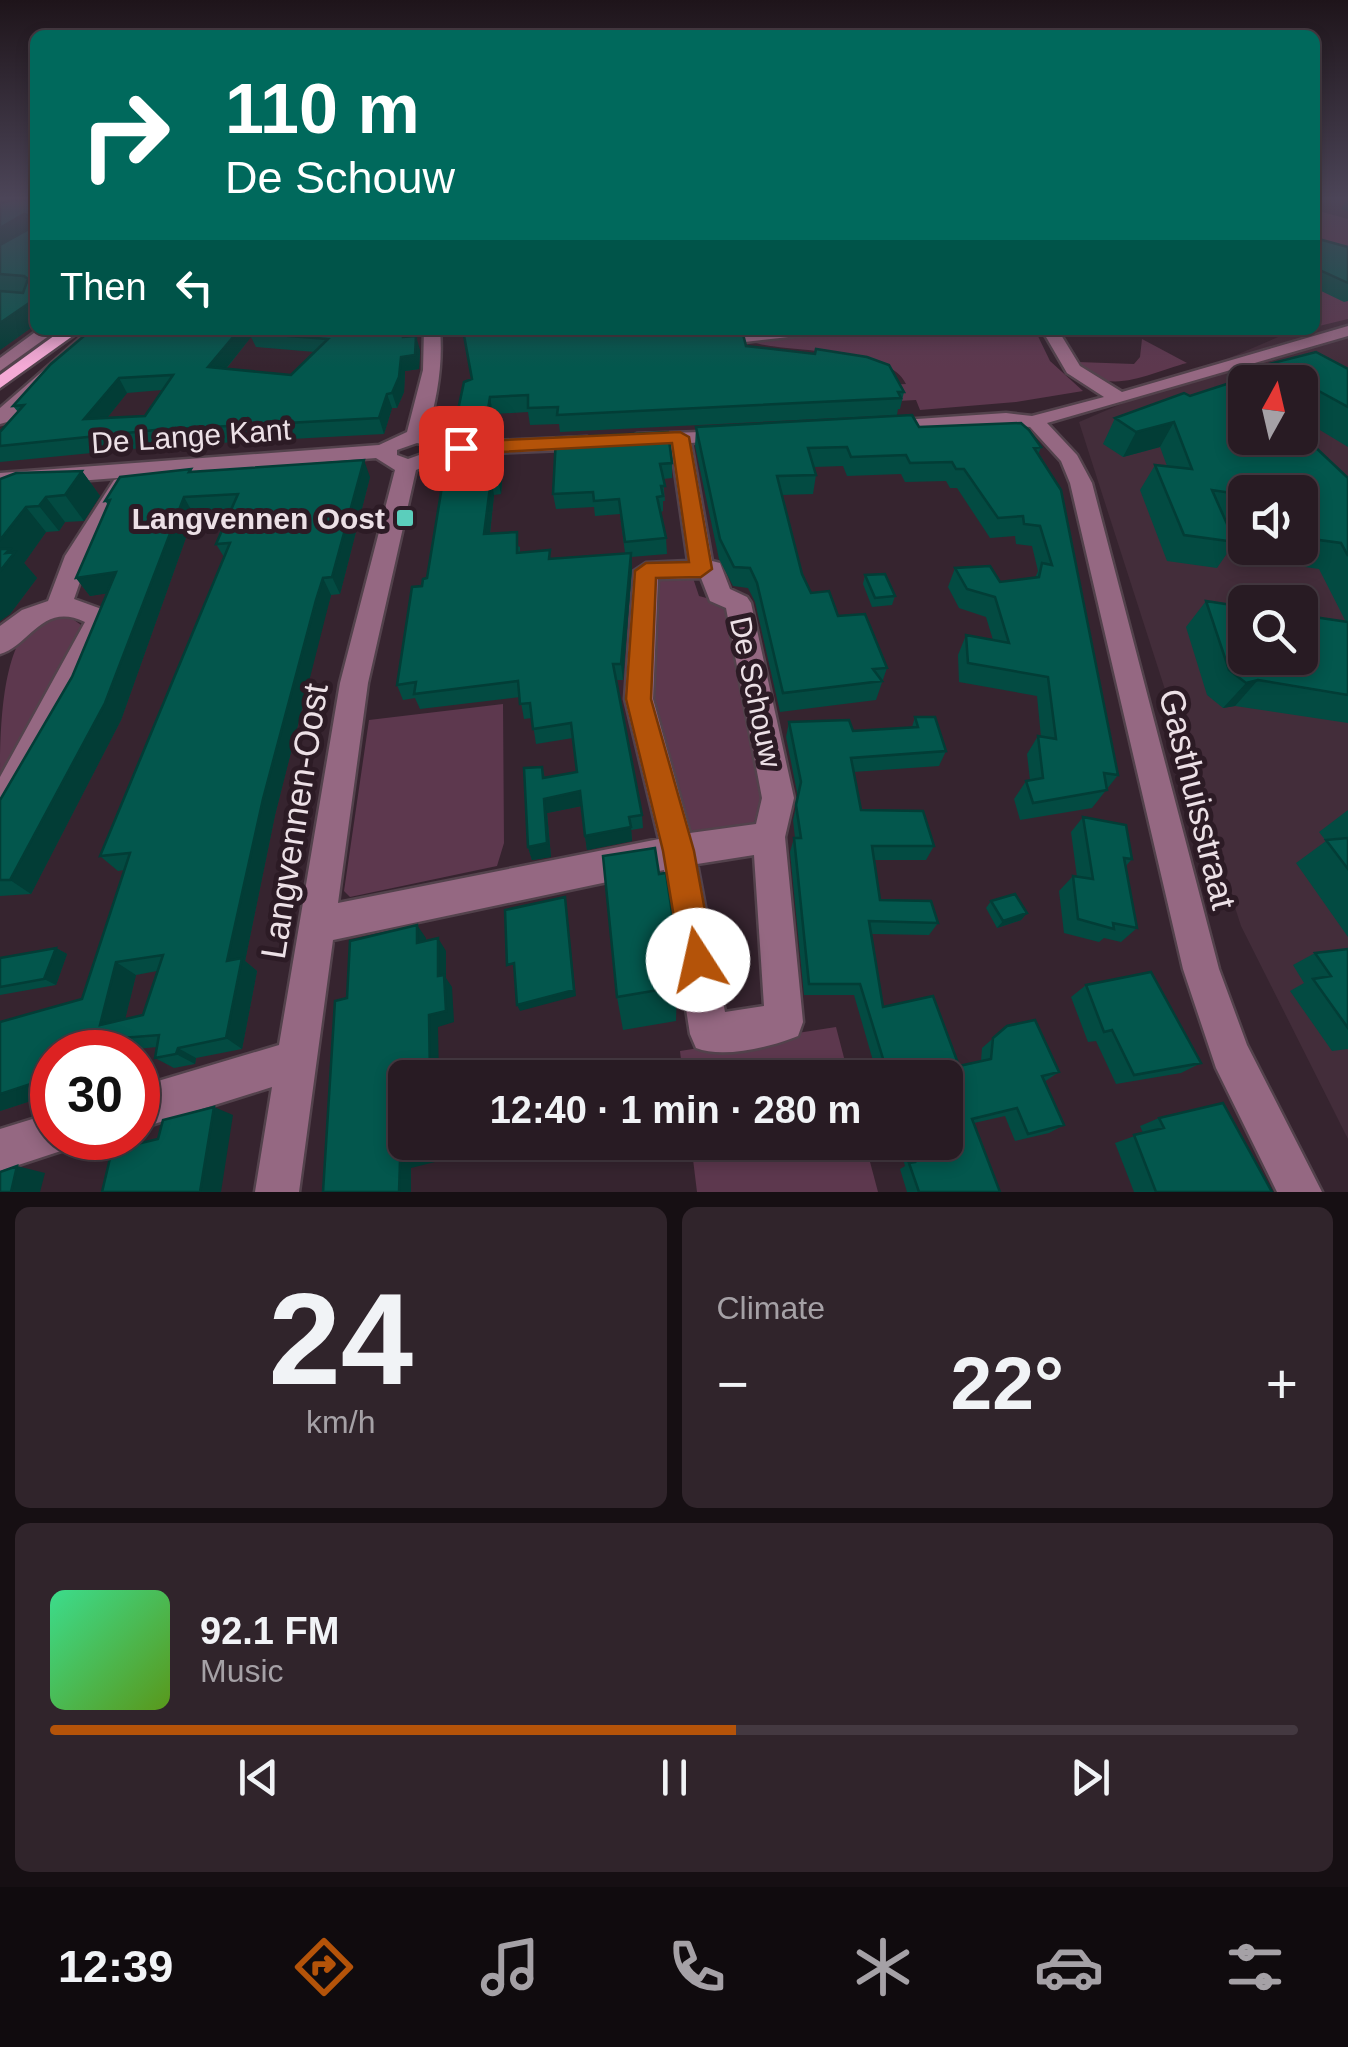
<!DOCTYPE html>
<html lang="en">
<head>
<meta charset="utf-8">
<style>
  body { margin:0; font-family:Helvetica,sans-serif; background:#30242b; color:#f1f3f6; height:100vh; display:flex; flex-direction:column; font-size:38px; white-space:nowrap }
  * { box-sizing:border-box; margin:0 }
  p { font-size:32px; color:#a5a1a6 }
  .icon { flex:none; width:55px; height:55px; fill:none; stroke:currentColor; stroke-width:2; stroke-linecap:round; stroke-linejoin:round }
  .map { position:relative; height:1192px; overflow:hidden }
  .panel { display:flex; flex-direction:column; gap:15px; padding:15px; background:#160f13; flex:1 }
  .panel>* { flex:none }
  .banner { position:absolute; left:30px; top:30px; width:1290px; height:305px; border-radius:15px; box-shadow:0 5px 15px #0003,0 0 0 2px #443941; background:#00695c; color:#fff; overflow:hidden }
  .needle { width:65px; rotate:8deg }
  .tools { position:absolute; left:1228px; top:365px; display:grid; gap:20px }
  .tools a { display:grid; place-items:center; width:90px; height:90px; border-radius:15px; background:#281b23; box-shadow:0 5px 15px #0003,0 0 0 2px #443941; font-size:50px }
  .speed { position:absolute; left:30px; top:1030px; display:flex; gap:20px; font-size:50px; font-weight:700; text-align:center }
  .speed>* { display:grid; place-content:center; width:130px; height:130px; border-radius:50%; background:#281b23; box-shadow:0 5px 15px #0003,0 0 0 2px #443941; line-height:1 }
  .speed .limit { border:15px solid #d22; background:#fff; color:#111 }
  .pin { position:absolute; display:grid; place-items:center; width:85px; height:85px; color:#fff; margin:-42px; border-radius:20px; box-shadow:0 5px 15px #0006 }
  .me { position:absolute; width:110px; margin:-55px; rotate:350deg; stroke-linejoin:round; filter:drop-shadow(0 0 8px #0008) }
  .turn { display:flex; align-items:center; gap:35px; height:210px; padding:0 30px; font-size:45px }
  .turn .icon { width:130px; height:130px; stroke-width:2.5 }
  .turn b { display:block; font-size:70px; line-height:85px }
  .then { display:flex; align-items:center; height:95px; padding:0 30px; background:#0003; gap:20px; font-size:38px }
  .big { font-size:75px; font-weight:700; line-height:1.1 }
  .panel .card { flex:1; display:flex; flex-direction:column; justify-content:center; gap:15px; min-width:0; padding:0 35px; border-radius:15px; background:#30242b }
  .panel .dial { align-items:center; gap:0 }
  .dial b { font-size:130px; line-height:1 }
  .song { display:flex; align-items:center; gap:30px }
  .cover { width:120px; height:120px; border-radius:15px; background:linear-gradient(135deg,hsl(150 70% 55%),hsl(90 70% 35%)) }
  .played { height:10px; border-radius:5px; background:linear-gradient(90deg,#b45309 55%,#443941 55%) }
  .keys { display:flex; justify-content:space-around; direction:ltr }
  .heat { display:flex; justify-content:space-between; align-items:center; font-size:55px; direction:ltr }
  .panel .tiles { flex:1; display:grid; gap:15px; grid-template-columns:1fr 1fr }
  .card:last-child { grid-column:span 2 }
  .trip { position:absolute; left:388px; top:1060px; width:575px; height:100px; border-radius:15px; background:#281b23; box-shadow:0 5px 15px #0003,0 0 0 2px #443941; font-weight:700; line-height:100px; text-align:center }
  .menu { display:flex; height:160px; justify-content:space-around; align-items:center; background:#100b0e; color:#a5a1a6 }
  .menu .icon { width:70px; height:70px }
  .menu .active { color:#b45309 }
  .menu b { font-size:45px; color:#f1f3f6 }
  .map>svg:first-child { display:block }
  .built { fill:#432d3a; fill-rule:evenodd }
  .green { fill:#5d384e }
  .lines { fill:none; stroke-linecap:round; stroke-linejoin:round }
  .minor-casing { stroke:#53424c; stroke-width:5 }
  .major-casing { stroke:#53424c; stroke-width:5 }
  .minor { fill:#956882; fill-rule:evenodd }
  .major { fill:#f5aad6; fill-rule:evenodd }
  .wall { fill:#034b42; fill-rule:evenodd }
  .shaded-wall { fill:#023d36 }
  .building { fill:#03574d; stroke:#023d36; stroke-width:2.5; fill-rule:evenodd }
  .route { fill:#b45309; stroke:#753606; stroke-width:2.5 }
  .poi-dot { fill:#5bcebc; stroke:#2c1b25; stroke-width:4 }
  .labels { text-anchor:middle; dominant-baseline:central; stroke-width:10; stroke-linejoin:round; paint-order:stroke }
  .street-label { font-size:30px; fill:#ece0e6; stroke:#2c1b25 }
  .poi-label { font-size:30px; font-weight:bold; fill:#ece0e6; stroke:#2c1b25; text-anchor:end }
  .near-street-label { font-size:35px; fill:#ece0e6; stroke:#2c1b25 }
</style>
</head>
<body>
<div class="map">
<svg width="1348" height="1192" viewBox="0 0 1348 1192">
  <rect width="100%" height="100%" fill="#36242f"/>
  <path class="built" d="M1315,200h33v939l-107,-213 -162,-504 204,-87 -9,-5h41zM1245,382h55v56h-55zM1245,492h55v56h-55zM1245,602h55v56h-55z"/>
  <path class="green" d="M1315,210l33,9v100l-33,8z
    M823,330h212l15,31 33,30 -67,11 -96,8 -4,-10 -18,1 -12,-16 20,-1c-17,-38 -118,-30 -154,-42z
    M1142,339l45,24c-36,9 -83,37 -109,-1l56,2 6,-7z
    M691,572l8,24 30,8 39,193 -17,30 -67,4 -37,-136 4,-122z
    M70,617l11,8 -12,37 -69,119c0,-44 0,-139 38,-161 9,-3 23,-2 32,-3z
    M503,704l1,139 -7,23 -147,31 -6,-6 25,-171z
    M836,1027l13,50h-166l-3,-26z
    M691,1143h174l13,49h-181z"/>
  <g class="lines">
    <defs>
      <path id="minor" d="M1348,326v10l-301,87 30,32 15,28 127,486 28,76 75,147h-45l-61,-124 -33,-99 -113,-486 -9,-22 -31,-34 -24,-2 -119,8 -10,-6 10,-6 119,-8 26,3 72,-19 -37,-24 -25,-43h16l22,36 42,26z
        M38,330h19l-57,41v-13z
        M90,330h18l-101,92 -7,2v-16z
        M424,330h16c3,35 -3,69 -13,103l17,5 3,5 140,-6 10,6 -10,6 -145,6 -4,6 -22,9 -48,213 -30,220 321,-64 -34,-140 9,-128 12,-8 42,-2 -17,-117 -34,2 -10,-6 10,-6 97,-3v8l-43,4 21,118 8,2 10,26 17,8 4,6 43,195 -9,39 18,185 -5,14c-27,11 -75,23 -102,12l-6,-14 -26,-164 -331,70 -34,252h-44l17,-105 -134,42v-42l141,-42 61,-362 55,-213 -19,-12 -376,29v-14l379,-28 28,-13 16,-62zM417,443l9,2 -4,9 -14,5 -11,-4v-5zM701,578l9,23 16,7 36,190 -6,26 -66,9 -37,-134 5,-120zM754,855l10,151 -39,6 -28,-148z
        M762,330h52l-8,5 -96,11 -8,-5 8,-5z
        M122,478l11,7 -44,71 -15,43 33,12 3,16 -99,190 -11,5v-45l85,-155c-42,-21 -55,23 -85,32v-28l22,-16 26,-9 17,-45 49,-76z
        M52,1113v25h20l-5,11 -67,22v-42z"/>
      <path id="major" d="M62,330h19l-81,58v-13z"/>
    </defs>
    <use href="#minor" class="minor-casing"/>
    <use href="#major" class="major-casing"/>
    <use href="#minor" class="minor"/>
    <use href="#major" class="major"/>
  </g>
  <path class="wall" d="M0,200h35v125l-35,25z
    M1346,200h2v11l-7,-2z
    M1315,238l33,9v54l-4,1 -29,-14z
    M91,330h317l-1,7 13,13 -1,19 -14,2 -1,21 -7,16h-5l-8,26 -221,12 -163,16v-30l18,-20 -5,-6zM251,337l5,10 59,5 -24,23 -65,-6zM162,390l-17,26 -38,2 20,-25z
    M607,330h108l-44,4z
    M746,346l158,46 -4,17h-2l-1,6 -337,17 -1,-8 -29,1 -2,-13 -35,2 -1,12 -30,1 -4,-17 14,-31z
    M1348,369v78l-48,-29v-36h-55l34,59 69,37v245l-113,-17 -12,2 -16,-13 -21,-68 20,-26 140,21 -27,-53 -28,-4 -9,-17h18v-56h-55v31l-19,-3 9,22 -18,26 -50,-7 -27,-71 15,-25 12,1 -7,-19 -37,10 -20,-13 12,-26 125,-38 6,-10z
    M696,427h223l122,20 -3,8 80,320 -26,33 -72,12 -6,-21 12,-18 4,-1 -3,-26 11,-18 3,1 -4,-41 -78,-14 -1,-27 8,-20 27,5 -7,-23 -27,-9 -11,-21 7,-19 45,14 35,-4 3,-7 -6,-25 -16,-2 -1,-8 -25,2 -33,-50h-7l-4,-7 -41,1 -4,-8 -54,2 -4,-10 -29,1 2,8 -3,19 -31,1 20,79 9,19 27,23 49,52 -11,32 -96,12 -25,-110 -7,-14 -15,-2 -14,-27 -24,-113z
    M556,438l116,25v15l-9,1 2,22h-2v10l-2,1 5,26 1,16 -36,3 1,11 -9,112h-7l26,135 1,13 -12,2 1,11 -45,9 -6,-44 -34,7 4,44 -19,3 -4,-13 14,-80 3,11 32,-6 -4,-34 -37,6 -4,-26 -8,1 -4,-22 -100,12 -5,-11 -12,2 -6,-15 25,-99 78,-131 3,15 -2,24 -7,1 -4,39 30,13v6l32,5 73,-5 -5,-39 -25,2 -1,-9 -38,2 -3,-15z
    M82,471l18,25 -16,25 -19,1 -6,9 -13,1 -22,31 13,15 -27,36 -10,7v-142z
    M192,472l178,5 -30,117 -9,1 -6,22 -50,198 -30,146 12,10 -15,78 -46,9 -1,6 -21,4 -19,-10 2,-11 -40,4v1h-65v42l-52,17 82,-112 42,-129 -6,1 -18,-15 124,-299 -8,-13 13,-32 -35,3 -73,205 -90,174 -31,2v-96l72,-123 35,-84 -17,3 -14,-18 32,-73 -3,-4zM157,971l-14,44 -18,4 11,-44z
    M865,575l30,21 -3,9 -20,2 -9,-23z
    M915,717l31,34 -7,15 -86,6 8,38 73,36 -8,14h-52l6,40 58,23 -9,12 -57,-1 11,73 76,59 22,-5 1,-13 25,-22 52,46 -15,10 20,43 -15,8 -34,8 -10,-25 -31,7 26,69h-93l-7,-23 5,-3 -7,-24h47v-64h-67l-24,-83h-50l-14,-143 4,-14h1l-2,-18 5,-23 -12,-60 3,-15 64,9 59,-4z
    M1348,810v127l-52,-74 30,-22 -7,-9z
    M1083,817l49,42 -6,7 11,62 -16,14 -17,-4 -5,4 -35,-9 -5,-42 14,-15 4,1 -6,-45z
    M659,874l19,79 -2,68 -53,9 -6,-33z
    M991,901l36,12 -6,7 -24,8 -11,-20z
    M56,948l11,6 -11,31 -56,10v-37z
    M1348,949v100l-16,2 -42,-60 14,-8 -11,-18 22,-12z
    M1086,985l115,78 -20,10 -65,11 -20,-43 -8,1 -17,-45z
    M1159,1118l113,74h-138l-19,-49 28,-10 -3,-7z"/>
  <path class="shaded-wall" d="M24,214l9,17 -33,20v-23z
    M35,299v26l-35,25v-27z
    M239,330h11l1,7 -36,45 -7,-15z
    M416,336l4,14 -1,19 -14,2 -1,21 -7,16 -5,-15 9,-36z
    M119,378l8,15 -33,41 -10,-15z
    M1317,390l-17,25v-20z
    M387,394l5,14 -8,26 -5,-16z
    M490,397l3,17 -1,12 -4,-17z
    M1174,422l-14,25 -37,10 13,-25z
    M500,455l3,15 -2,24 -3,-15z
    M364,460l6,17 -30,117 -8,-17z
    M82,471l18,25 -16,25 -19,-26z
    M491,479l3,16 -6,55 -4,-16z
    M46,497l19,25 -6,9 -20,-25z
    M184,497l10,18 -73,205 -90,174 -21,-14z
    M26,507l20,25 -22,31 13,15 -27,36 -10,7v-81z
    M631,553l1,15 -9,112 -2,-16z
    M116,572l13,18 -39,6 -14,-18z
    M323,578l8,17 -56,220 -30,146 12,10 -15,78 -16,-11 1,-77 36,-162z
    M1258,680l-23,26 -12,2 23,-25z
    M580,791l2,15 -35,7 4,44 -19,3 -4,-13 16,-48z
    M631,827l1,14 -45,9 -2,-14z
    M565,897l11,99 -56,15 -3,-6z
    M1027,913l-6,7 -24,8 6,-7z
    M417,925l9,13v18l-9,-13z
    M438,938l8,13v27l6,9 2,35 -16,5 1,51h-9l-1,-63 9,-39z
    M56,948l11,6 -11,31 -12,-6z
    M116,962l20,13 -15,61 -21,-11z
    M96,1040l21,11v1h-25z
    M178,1048l18,10 -1,6 -19,-10z
    M52,1077v17l-52,17v-17z
    M214,1107l19,8 -12,77h-21z
    M424,1142h10l1,20 -24,6v24h-12l1,-30z
    M17,1166l28,7 -5,19h-29z"/>
  <path class="building" d="M14,200h21v99l-35,24v-32l23,2 5,-14 -4,-3 -24,-2v-29l27,-15 1,-15 -4,-1 -24,14v-25z
    M1315,238l33,9v36l-33,-15z
    M91,330h148l-31,37 83,8 37,-36 -78,-6v-3h153v7l13,-1 -1,19 -14,2 -2,20 -7,16 -5,1 -8,24 -224,12 -155,16v-14l24,-27 -11,1 38,-42zM173,375l-28,41 -61,3 35,-41z
    M463,330h125l83,5 71,-5 4,16 69,8 1,-5 51,8 22,8 15,27h-6l3,6 -344,17 1,-8 -30,1v-13l-38,2 -2,12 -30,1 6,-28 8,-3z
    M1316,352l32,17v38l-31,-17 -17,5v-13h-32l-22,-12z
    M1242,379l3,5v54h31l3,3 34,4 35,33v78l-7,-13 -29,-4 -12,-23v-24h-55v3l-33,-5 23,52 -51,-7 -29,-70 37,4 -18,-47 -38,10 -21,-14 69,-25 6,3z
    M912,415l7,12 102,-4 8,7 12,17 -7,1 27,42 57,285 -14,-2 3,17 -74,13 -7,-22 17,-3 -5,-42 18,3 -8,-62 -80,-14 -2,-28 43,8 -14,-46 -28,-8 -12,-21 35,-2 10,16 39,-5 3,-14 10,2 -12,-39 -16,-2 -1,-8 -25,2 -34,-49h-8l-4,-7 -42,1 -4,-8 -55,2 -4,-10 -39,1 8,27 -39,1 25,98 9,19 18,-2 9,25 27,-2 22,54 -14,1 9,12 -99,12 -26,-110 -7,-15 -16,-1 -14,-28 -24,-112z
    M668,432l4,31 -12,1 5,22h-4l2,10 -6,1 9,41 -41,4 -6,-43 -25,2 -1,-9 -40,2 3,-56z
    M500,455l-2,24h-7l-7,55 33,-2v21l33,-3 -1,9 82,-6 -10,111h-8l29,151 -13,2 2,10 -46,9 -5,-45 -36,8 3,44 -19,4 -4,-79 18,-1 1,11 34,-6 -6,-49 -38,6 -3,-26 -10,1 -2,-23 -104,13 2,-12 -19,3 15,-98 10,-1 1,-7 4,-1 20,-122z
    M364,460l-32,117 -9,1 -7,22 -53,199 -36,162 15,-3 -16,80 -48,10 -2,6 -21,4 4,-23 -63,5 -4,12h-40v25l-52,17v-72l82,-23 48,-146 -30,3 130,-313 -14,1 22,-50 -54,3 -79,206 -95,177h-10v-80l72,-123 44,-105 -40,6 34,-78 -5,1 15,-24 71,-8 -2,3zM163,955l-20,60 -43,10 16,-63z
    M82,471l-17,24 -19,2 -7,9 -13,1 -26,33v-61l16,-6z
    M0,549h10l-4,4 9,-1 -15,19z
    M885,574l10,22 -20,2 -10,-23z
    M1206,601l39,6v51h55v-43l48,7v73l-90,-15 -12,3 -17,-13z
    M915,717h20l11,34 -95,7 10,52 62,1 11,35h-62l8,54 51,1 7,22 -69,-2 14,86 50,-11 26,70 32,-7 2,-21 14,-12 28,-6 24,52 -17,4 22,49 -36,9 -11,-26 -45,11 28,73h-81l-10,-29 6,-1 -6,-20h36v-64h-56l-29,-94h-51l-15,-146h7l-5,-33 5,-23 -12,-60 60,-2 4,11 65,-4z
    M1083,817l43,8 6,34 -8,-1 13,70 -24,-5 1,6 -36,-10 -5,-43 20,3z
    M1348,838v31l-22,-29z
    M655,848l4,26 7,-1 12,80 -7,2 5,32 -59,10 -14,-141z
    M1015,894l12,19 -24,8 -12,-20z
    M565,897l9,93 -57,15 -3,-42 -7,2 -2,-55z
    M417,925v18l21,-5v38l6,-1 2,36 -17,4 1,63h-25v64h19v13l-24,7 -1,30h-76l12,-191 12,-3 3,-57z
    M56,948l-12,31 -44,8v-29z
    M1348,949v79l-35,-49 18,-3 -16,-23z
    M1151,972l50,91 -67,12 -22,-45 -8,2 -18,-47z
    M1223,1103l49,89h-116l-22,-57 30,-7 -5,-10z
    M214,1107l-14,85h-98l10,-42 46,-11 5,-19z
    M17,1166l-6,26h-11v-20z"/>
  <linearGradient id="sky" x2="0" y2="1"><stop stop-color="#1e141a"/><stop offset="0.54" stop-color="#4c4558"/><stop offset="1" stop-color="#4c4558" stop-opacity="0"/></linearGradient>
  <rect width="1348" height="367" fill="url(#sky)"/>
  <path class="route" d="M680,432l9,5 23,132 -11,8 -45,1 -5,121 43,152 20,109 -5,12 -11,5 -12,-5 -5,-12 -18,-109 -37,-152 9,-128 11,-8 43,-1 -17,-119 -211,11 -9,-6 9,-6z"/>
  <rect class="poi-dot" x="395" y="508" width="20" height="20" rx="5"/>
  <g class="labels">
    <g class="street-label">
      <text transform="translate(191 436) rotate(-4)">De Lange Kant</text>
      <text transform="translate(756 692) rotate(78)">De Schouw</text>
    </g>
    <g class="poi-label">
      <text x="385" y="518">Langvennen Oost</text>
    </g>
    <g class="near-street-label">
      <text transform="translate(1198 799) rotate(76)">Gasthuisstraat</text>
      <text transform="translate(294 821) rotate(-81)">Langvennen-Oost</text>
    </g>
  </g>
</svg>
<div class="tools">
<a><svg class="needle" viewBox="-14 -14 28 28"><path d="M0-13l5 13h-10z" fill="#e53935"/><path d="M0 13l5-13h-10z" fill="#a5a1a6"/></svg></a>
<a><svg class="icon" aria-label="sound" viewBox="0 0 24 24"><path d="M4 9h4l5-4v14l-5-4H4zM17 9q2 3 0 6"/></svg></a>
<a><svg class="icon" aria-label="search" viewBox="0 0 24 24"><circle cx="10" cy="10" r="6"/><path d="M15 15l6 6"/></svg></a>
</div>
<div class="speed"><div class="limit">30</div></div>
<div class="pin" style="left:461px;top:448px;background:#d93025"><svg class="icon" aria-label="arrive" viewBox="0 0 24 24"><path d="M6 21V4h12l-3 4 3 4H6"/></svg></div>
<svg class="me" style="left:698px;top:960px" viewBox="-20 -20 40 40"><circle r="19" fill="#fff"/><path d="M0-13L10 11 0 6-10 11z" fill="#b45309"/></svg>
<div class="trip">12:40 · 1 min · 280 m</div>
<div class="banner">
<div class="turn"><svg class="icon" aria-label="right" viewBox="0 0 24 24"><path d="M7 20v-9h11M14 6l5 5-5 5"/></svg><div><b>110 m</b>De Schouw</div></div>
<div class="then">Then<svg class="icon" aria-label="left" viewBox="0 0 24 24"><path d="M17 20v-9H6M10 6l-5 5 5 5"/></svg></div>
</div>
</div>
<section class="panel">
<div class="tiles">
<div class="card dial"><b>24</b><p>km/h</p></div>
<div class="card"><p>Climate</p>
<div class="heat"><a>−</a><b class="big">22°</b><a>+</a></div>
</div>
<div class="card">
<div class="song"><i class="cover"></i><div><b>92.1 FM</b><p>Music</p></div></div>
<div class="played"></div>
<div class="keys"><svg class="icon" aria-label="previous" viewBox="0 0 24 24"><path d="M18 5L8 12l10 7zM5 5v14"/></svg><svg class="icon" aria-label="pause" viewBox="0 0 24 24"><path d="M8 5v14M16 5v14"/></svg><svg class="icon" aria-label="next" viewBox="0 0 24 24"><path d="M6 5l10 7-10 7zM19 5v14"/></svg></div>
</div>
</div>
</section>
<nav class="menu">
<b>12:39</b>
<svg class="icon active" aria-label="directions" viewBox="0 0 24 24"><path d="M12 3l9 9-9 9-9-9zM9 14v-3h6M13 9l2 2-2 2"/></svg>
<svg class="icon" aria-label="music" viewBox="0 0 24 24"><path d="M9 18V5l10-2v13"/><circle cx="6" cy="18" r="3"/><circle cx="16" cy="16" r="3"/></svg>
<svg class="icon" aria-label="phone" viewBox="0 0 24 24"><path d="M5 4h4l2 5-3 2q2 4 5 5l2-3 5 2v4C11 20 4 13 5 4z"/></svg>
<svg class="icon" aria-label="climate" viewBox="0 0 24 24"><path d="M12 3v18M4 7l16 10M4 17L20 7"/></svg>
<svg class="icon" aria-label="car" viewBox="0 0 24 24"><path d="M5 17H2v-5l4-1 3-4h7l3 4 3 1v5h-3M9 17h6M6 11h13"/><circle cx="7" cy="17" r="2"/><circle cx="17" cy="17" r="2"/></svg>
<svg class="icon" aria-label="filters" viewBox="0 0 24 24"><path d="M4 7h16M4 17h16"/><circle cx="9" cy="7" r="2"/><circle cx="15" cy="17" r="2"/></svg>
</nav>
</body>
</html>
